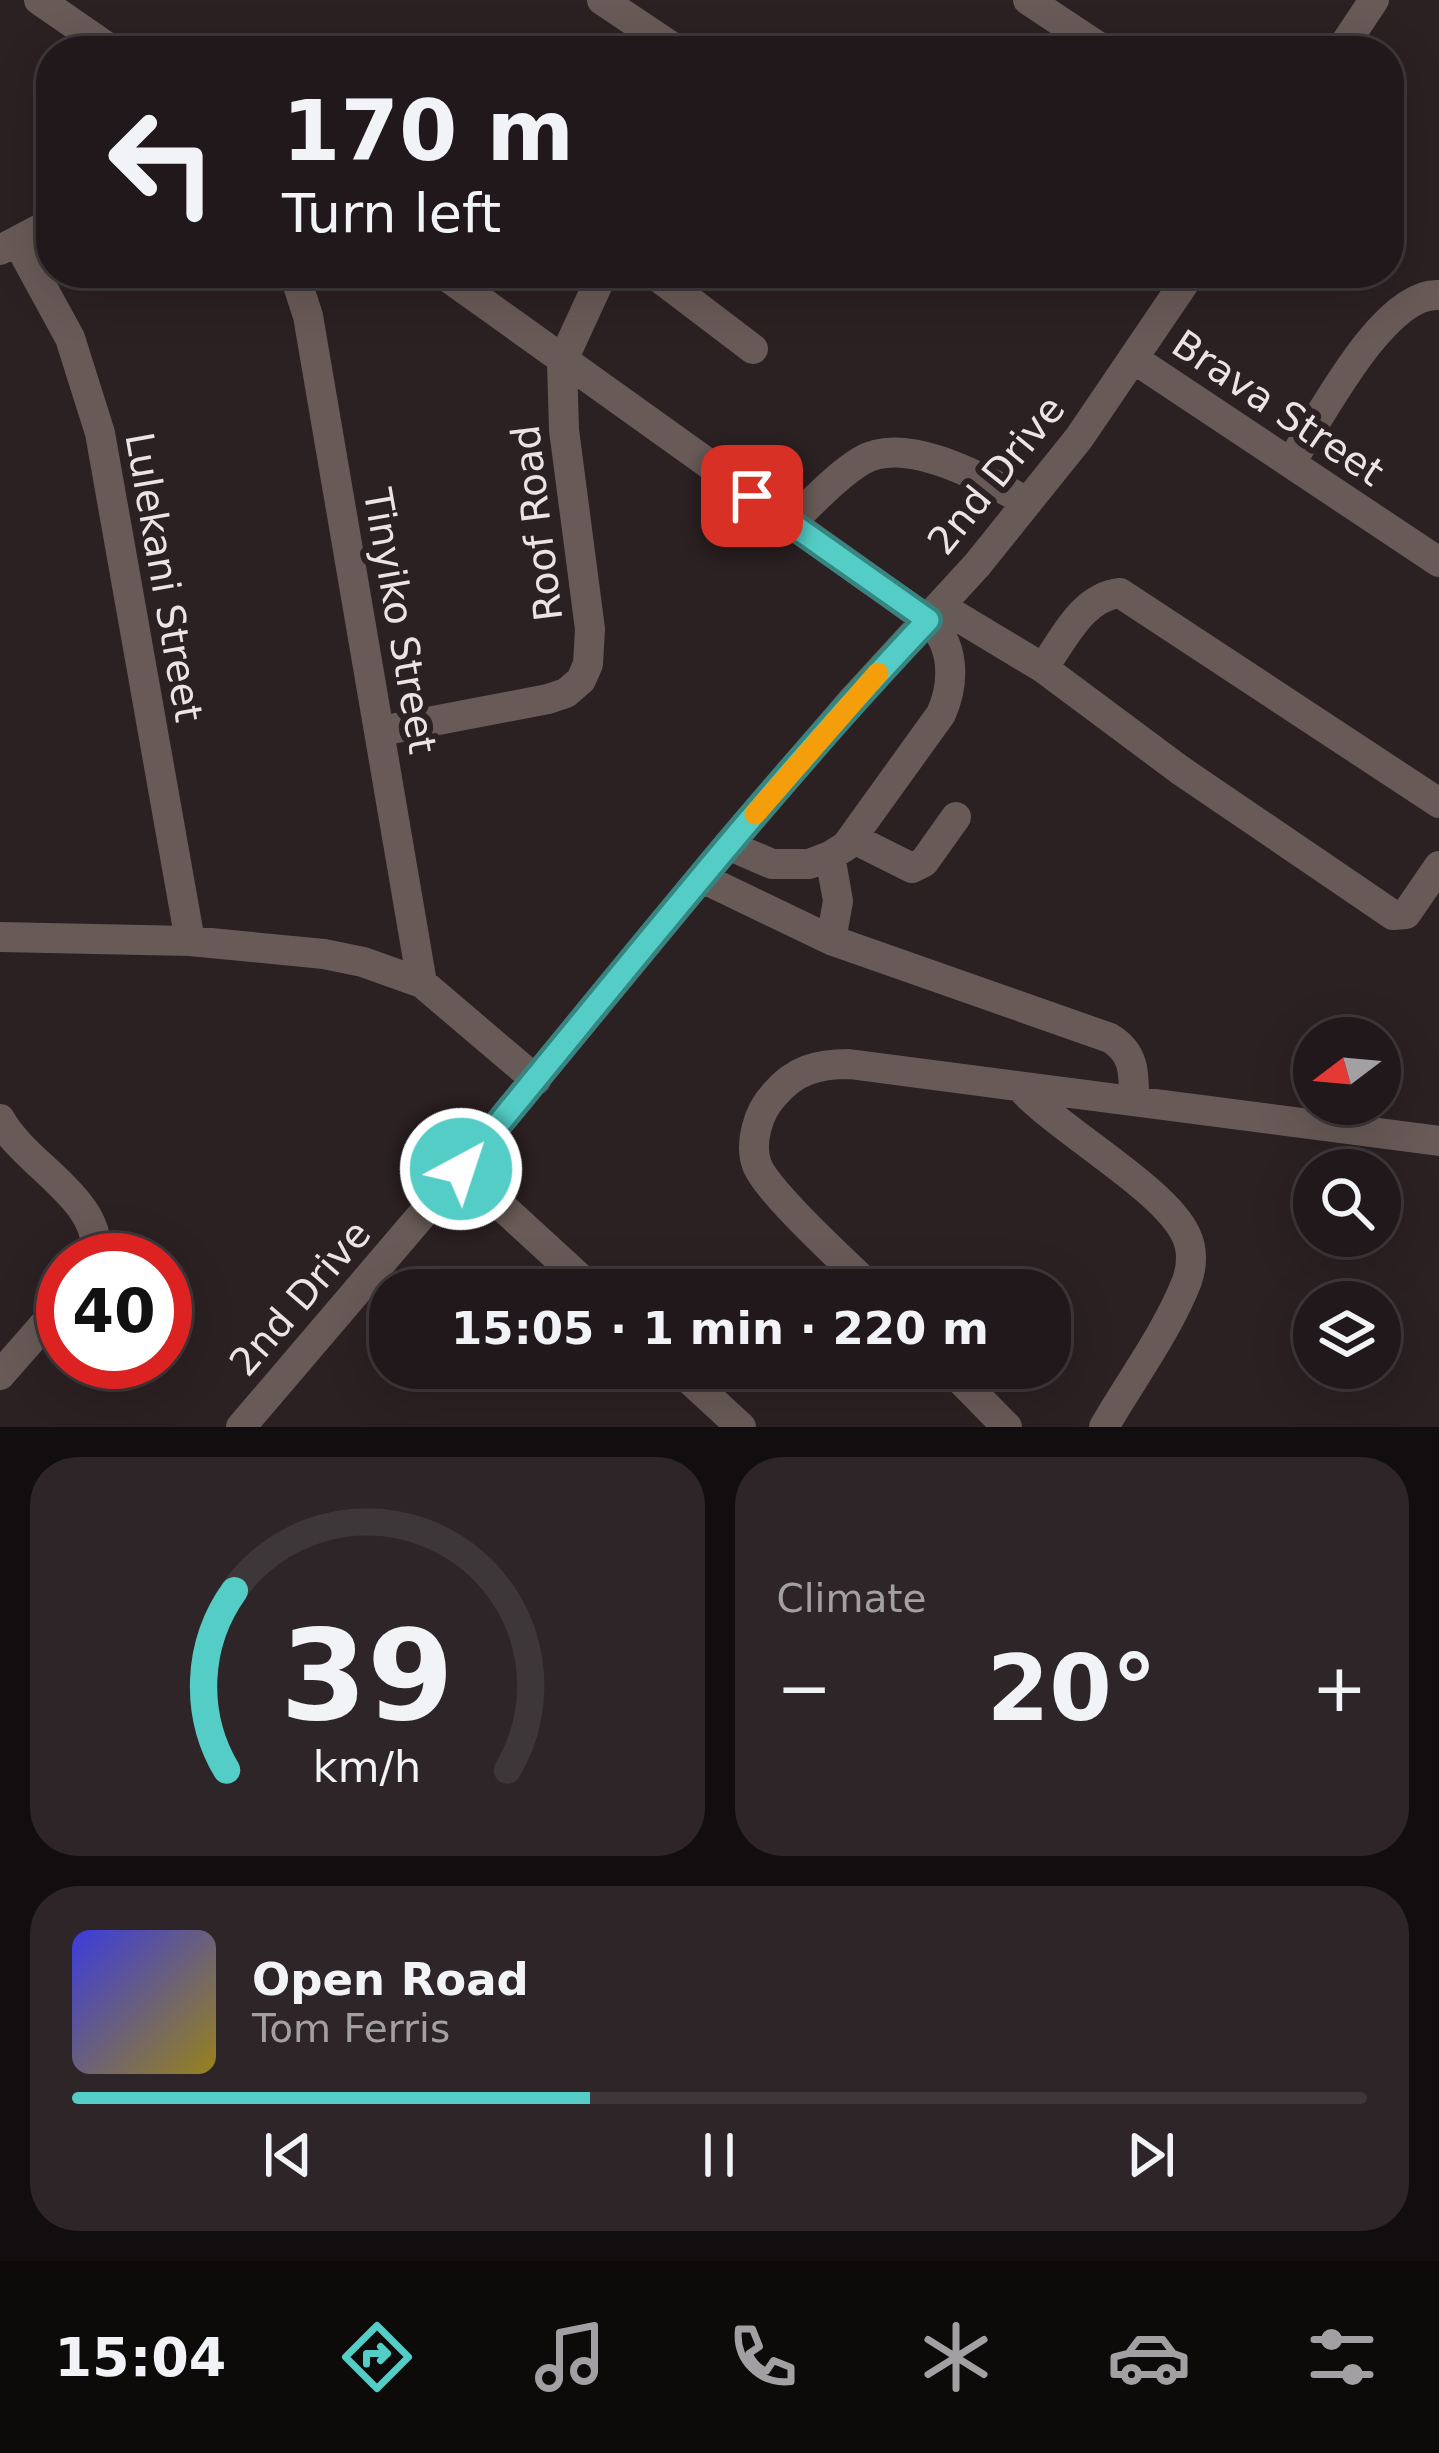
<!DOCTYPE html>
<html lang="en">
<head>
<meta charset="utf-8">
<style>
  body { margin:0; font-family:"DejaVu Sans",sans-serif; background:#2d2527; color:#f1f3f6; height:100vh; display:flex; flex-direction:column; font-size:45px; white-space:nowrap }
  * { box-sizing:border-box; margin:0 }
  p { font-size:39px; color:#a2a0a2 }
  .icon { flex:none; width:66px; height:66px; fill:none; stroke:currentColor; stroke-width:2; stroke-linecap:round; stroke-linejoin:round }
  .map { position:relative; height:1427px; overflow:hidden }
  .sheet { display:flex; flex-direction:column; gap:30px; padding:30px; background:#120d0e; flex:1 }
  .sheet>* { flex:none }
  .top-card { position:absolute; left:36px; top:36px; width:1368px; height:252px; border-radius:48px; box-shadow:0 12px 48px #0002,0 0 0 3px #3d3739; background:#20181a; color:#f1f3f6; overflow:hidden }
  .needle { width:78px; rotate:254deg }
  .buttons { position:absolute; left:1293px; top:1017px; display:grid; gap:24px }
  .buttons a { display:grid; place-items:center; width:108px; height:108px; border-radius:50%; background:#20181a; box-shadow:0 12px 48px #0002,0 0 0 3px #3d3739; font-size:60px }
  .speed { position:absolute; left:36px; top:1233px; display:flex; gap:24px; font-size:60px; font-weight:700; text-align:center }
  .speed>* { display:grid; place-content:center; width:156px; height:156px; border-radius:50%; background:#20181a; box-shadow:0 12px 48px #0002,0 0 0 3px #3d3739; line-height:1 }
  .speed .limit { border:18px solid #d22; background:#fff; color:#111 }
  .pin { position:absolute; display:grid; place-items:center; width:102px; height:102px; color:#fff; margin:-51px; border-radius:24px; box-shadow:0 6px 18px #0006 }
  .me { position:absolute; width:132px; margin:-66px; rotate:40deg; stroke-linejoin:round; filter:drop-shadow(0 0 9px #0008) }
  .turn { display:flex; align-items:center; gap:42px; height:252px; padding:0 48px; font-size:54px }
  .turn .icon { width:156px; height:156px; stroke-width:2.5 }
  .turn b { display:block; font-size:84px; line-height:102px }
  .big { font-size:90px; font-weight:700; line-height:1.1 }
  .sheet .widget { flex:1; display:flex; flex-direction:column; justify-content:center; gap:18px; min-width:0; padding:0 42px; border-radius:48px; background:#2d2527 }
  .sheet .dial { align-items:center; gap:0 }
  .dial svg { height:312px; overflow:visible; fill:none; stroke:#3d3739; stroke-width:7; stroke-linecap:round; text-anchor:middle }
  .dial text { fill:#f1f3f6; stroke:none }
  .song { display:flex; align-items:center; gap:36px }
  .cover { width:144px; height:144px; border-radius:18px; background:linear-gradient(135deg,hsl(240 70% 55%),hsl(50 70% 35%)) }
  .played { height:12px; border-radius:6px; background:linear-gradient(90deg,#54cdc7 40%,#3d3739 40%) }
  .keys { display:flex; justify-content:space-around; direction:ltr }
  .heat { display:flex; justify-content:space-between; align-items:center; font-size:66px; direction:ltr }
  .sheet .tiles { flex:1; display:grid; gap:30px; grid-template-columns:1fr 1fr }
  .widget:last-child { grid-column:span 2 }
  .trip { position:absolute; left:369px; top:1269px; width:702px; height:120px; border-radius:48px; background:#20181a; box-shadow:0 12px 48px #0002,0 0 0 3px #3d3739; font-weight:700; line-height:120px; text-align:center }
  .menu { display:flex; height:192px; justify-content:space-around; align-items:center; background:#0d0a0a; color:#a2a0a2 }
  .menu .icon { width:84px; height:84px }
  .menu .on { color:#54cdc7 }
  .menu b { font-size:54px; color:#f1f3f6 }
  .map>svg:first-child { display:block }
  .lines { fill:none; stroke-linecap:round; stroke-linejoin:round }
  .minor { stroke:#685a56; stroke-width:30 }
  .route-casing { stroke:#378581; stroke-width:30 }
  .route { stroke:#54cdc7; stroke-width:21 }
  .slow { stroke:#f59e0b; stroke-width:21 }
  .labels { text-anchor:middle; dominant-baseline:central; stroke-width:12; stroke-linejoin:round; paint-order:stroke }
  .street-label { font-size:39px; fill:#ece3e5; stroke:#2b2022 }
</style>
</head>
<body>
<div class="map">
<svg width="1439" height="1427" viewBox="0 0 1439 1427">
  <rect width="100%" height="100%" fill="#2b2022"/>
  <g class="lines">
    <path class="minor" d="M39,0l74,51
      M602,0l76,51
      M1028,0l77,51
      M1340,51l34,-51
      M17,241l53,97 30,95 90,508
      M0,250l51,-27
      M294,273l14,43 114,667
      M442,273l485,347c28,22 28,63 14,94l-95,132 -16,10 -21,8h-37l-44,-19
      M653,273l100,76
      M1134,359l305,203
      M1291,462c29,-44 93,-171 148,-167
      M790,523c22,-20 45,-46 71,-62 45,-28 126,20 167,41
      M940,606l103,62 137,102 213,145 13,-1 33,-48
      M1043,668c21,-29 39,-71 77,-75l319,210
      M381,731l167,-32 18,-6 15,-13 7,-16 2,-35 -26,-199 -2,-68 41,-89
      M852,838l60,30 12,-6 32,-45
      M830,856l8,45 -7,39
      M702,878l129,62 279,98c25,15 24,36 24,63
      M0,937l190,4 134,13 39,8 59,21 114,97
      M1020,1087c41,45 144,101 166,148 7,15 6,31 1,46 -20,51 -56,99 -83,146
      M0,1119c26,48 107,82 95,141
      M461,1169l132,121
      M873,1290c-25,-25 -105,-97 -116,-125 -8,-22 1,-53 17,-70 21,-25 43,-31 75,-31l590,77
      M677,1368l64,59
      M949,1368l58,59
      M0,1375l63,-72
      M241,1427l220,-258 267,-324 124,-144 125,-136 102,-127 112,-165"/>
  </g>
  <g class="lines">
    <defs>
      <path id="route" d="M461,1169c154,-185 302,-375 467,-549l-176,-124"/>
    </defs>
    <use href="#route" class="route-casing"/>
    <use href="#route" class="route"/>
    <path class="slow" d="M755,814l123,-141"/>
  </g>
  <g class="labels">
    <g class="street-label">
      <text transform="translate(1278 408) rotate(34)">Brava Street</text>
      <text transform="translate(996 475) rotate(-51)">2nd Drive</text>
      <text transform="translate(537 523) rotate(-97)">Roof Road</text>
      <text transform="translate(164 577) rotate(80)">Lulekani Street</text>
      <text transform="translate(400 621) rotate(80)">Tinyiko Street</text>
      <text transform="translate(300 1298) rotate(-49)">2nd Drive</text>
    </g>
  </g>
</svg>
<div class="buttons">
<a><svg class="needle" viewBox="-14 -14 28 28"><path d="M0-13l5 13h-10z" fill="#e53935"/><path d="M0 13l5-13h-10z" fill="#a2a0a2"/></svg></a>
<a><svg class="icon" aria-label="search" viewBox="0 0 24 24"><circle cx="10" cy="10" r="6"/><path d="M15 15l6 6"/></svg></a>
<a><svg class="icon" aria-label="layers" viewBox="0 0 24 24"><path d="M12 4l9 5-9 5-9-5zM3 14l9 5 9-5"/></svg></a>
</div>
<div class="speed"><div class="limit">40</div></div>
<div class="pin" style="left:752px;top:496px;background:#d93025"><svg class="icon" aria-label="arrive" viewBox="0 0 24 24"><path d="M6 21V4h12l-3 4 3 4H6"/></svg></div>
<svg class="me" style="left:461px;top:1169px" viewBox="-20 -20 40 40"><circle r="17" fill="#54cdc7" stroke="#fff" stroke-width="3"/><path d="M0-11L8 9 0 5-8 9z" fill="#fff"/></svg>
<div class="trip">15:05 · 1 min · 220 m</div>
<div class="top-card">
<div class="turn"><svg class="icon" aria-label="left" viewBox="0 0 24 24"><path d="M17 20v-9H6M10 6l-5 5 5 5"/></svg><div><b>170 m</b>Turn left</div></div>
</div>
</div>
<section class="sheet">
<div class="tiles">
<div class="widget dial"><svg viewBox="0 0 100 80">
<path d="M14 69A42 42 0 1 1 86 69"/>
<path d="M14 69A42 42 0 0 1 16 23" stroke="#54cdc7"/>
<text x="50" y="56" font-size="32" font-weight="700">39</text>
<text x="50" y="72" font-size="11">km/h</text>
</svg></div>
<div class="widget"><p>Climate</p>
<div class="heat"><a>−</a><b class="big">20°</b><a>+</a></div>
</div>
<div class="widget">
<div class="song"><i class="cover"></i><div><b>Open Road</b><p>Tom Ferris</p></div></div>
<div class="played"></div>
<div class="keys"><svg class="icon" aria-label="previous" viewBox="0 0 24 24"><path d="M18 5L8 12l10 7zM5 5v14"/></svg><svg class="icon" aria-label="pause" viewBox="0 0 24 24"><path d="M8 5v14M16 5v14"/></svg><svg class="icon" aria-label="next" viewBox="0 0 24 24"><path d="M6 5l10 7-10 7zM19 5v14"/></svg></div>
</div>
</div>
</section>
<nav class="menu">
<b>15:04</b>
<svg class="icon on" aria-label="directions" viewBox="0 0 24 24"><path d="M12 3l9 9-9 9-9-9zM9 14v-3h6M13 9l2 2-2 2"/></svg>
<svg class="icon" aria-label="music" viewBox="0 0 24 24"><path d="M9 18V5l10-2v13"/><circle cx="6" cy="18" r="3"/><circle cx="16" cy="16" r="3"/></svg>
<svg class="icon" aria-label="phone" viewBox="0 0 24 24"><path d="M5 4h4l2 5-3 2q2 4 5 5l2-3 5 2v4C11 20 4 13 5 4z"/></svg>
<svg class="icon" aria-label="climate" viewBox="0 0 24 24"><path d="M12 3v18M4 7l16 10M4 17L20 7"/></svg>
<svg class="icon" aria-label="car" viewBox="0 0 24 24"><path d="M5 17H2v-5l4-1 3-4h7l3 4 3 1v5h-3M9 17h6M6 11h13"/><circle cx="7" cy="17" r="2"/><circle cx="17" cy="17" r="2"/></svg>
<svg class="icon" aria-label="filters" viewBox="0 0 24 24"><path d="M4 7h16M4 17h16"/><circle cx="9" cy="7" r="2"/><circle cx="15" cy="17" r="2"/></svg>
</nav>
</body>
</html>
